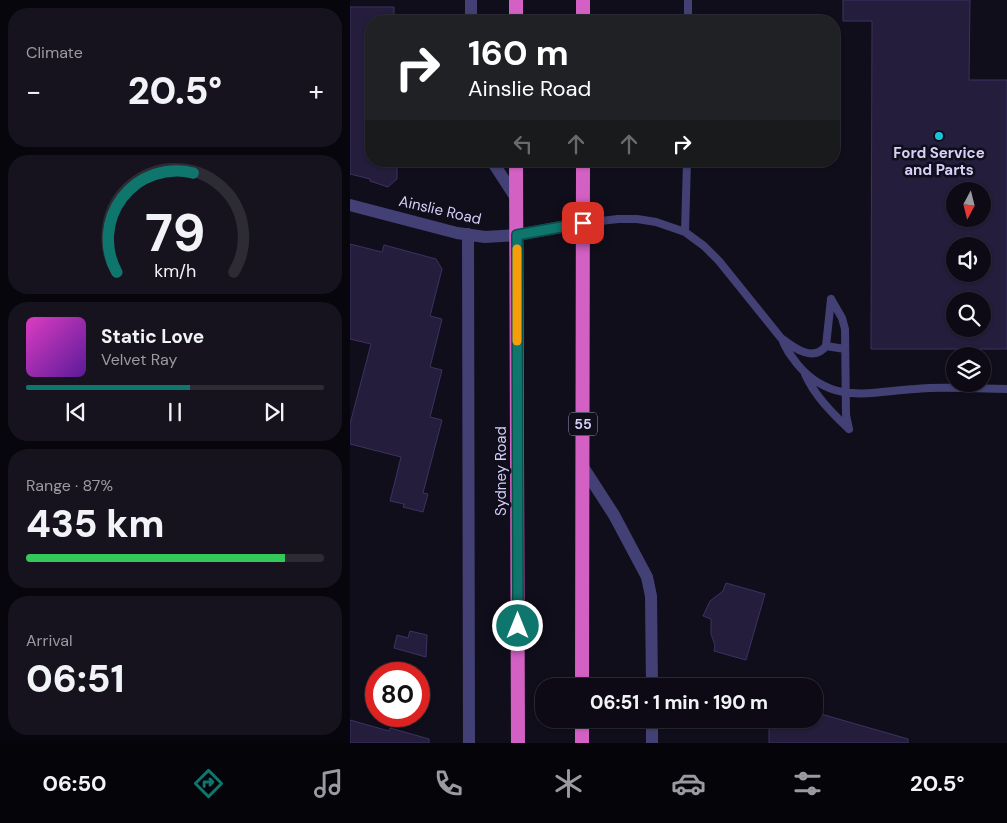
<!DOCTYPE html>
<html lang="en">
<head>
<meta charset="utf-8">
<style>
  body { margin:0; font-family:"DM Sans",sans-serif; background:#16131e; color:#f1f3f6; height:100vh; display:flex; flex-direction:column; font-size:19px; white-space:nowrap }
  * { box-sizing:border-box; margin:0 }
  p { font-size:16px; color:#9a9aa0 }
  .icon { flex:none; width:28px; height:28px; fill:none; stroke:currentColor; stroke-width:2; stroke-linecap:round; stroke-linejoin:round }
  .map { position:relative; flex:1; overflow:hidden }
  .sheet { display:flex; flex-direction:column; gap:8px; padding:8px; background:#07060c; width:350px }
  .sheet>* { flex:none }
  .top-card { position:absolute; left:15px; top:15px; width:475px; height:152px; border-radius:20px; box-shadow:0 1px 4px #0004,0 0 0 1px #2d2b34; background:#202124; color:#fff; overflow:hidden }
  .needle { width:32px; rotate:187deg }
  .buttons { position:absolute; left:596px; top:182px; display:grid; gap:10px }
  .buttons a { display:grid; place-items:center; width:45px; height:45px; border-radius:50%; background:#0d0a15; box-shadow:0 1px 4px #0004,0 0 0 1px #2d2b34; font-size:25px }
  .speed { position:absolute; left:15px; top:662px; display:flex; gap:10px; font-size:25px; font-weight:700; text-align:center }
  .speed>* { display:grid; place-content:center; width:65px; height:65px; border-radius:50%; background:#0d0a15; box-shadow:0 1px 4px #0004,0 0 0 1px #2d2b34; line-height:1 }
  .speed .limit { border:8px solid #d22; background:#fff; color:#111 }
  .pin { position:absolute; display:grid; place-items:center; width:42px; height:42px; color:#fff; margin:-21px; border-radius:10px; box-shadow:0 2px 8px #0006 }
  .me { position:absolute; width:55px; margin:-28px; rotate:0deg; stroke-linejoin:round; filter:drop-shadow(0 0 4px #0008) }
  .turn { display:flex; align-items:center; gap:18px; height:105px; padding:0 20px; font-size:22px }
  .turn .icon { width:65px; height:65px; stroke-width:2.5 }
  .turn b { display:block; font-size:35px; line-height:42px }
  .lanes { display:flex; align-items:center; height:48px; padding:0 20px; background:#0003; justify-content:center; gap:25px; direction:ltr }
  .lanes .off { opacity:.35 }
  .big { font-size:38px; font-weight:800; line-height:1.1 }
  .sheet .tile { flex:1; display:flex; flex-direction:column; justify-content:center; gap:8px; min-width:0; padding:0 18px; border-radius:20px; background:#16131e }
  .sheet .dial { align-items:center; gap:0 }
  .dial svg { height:130px; overflow:visible; fill:none; stroke:#2d2b34; stroke-width:7; stroke-linecap:round; text-anchor:middle }
  .dial text { fill:#f1f3f6; stroke:none }
  .song { display:flex; align-items:center; gap:15px }
  .cover { width:60px; height:60px; border-radius:8px; background:linear-gradient(135deg,hsl(310 70% 55%),hsl(270 70% 35%)) }
  .played { height:5px; border-radius:2px; background:linear-gradient(90deg,#0f766e 55%,#2d2b34 55%) }
  .keys { display:flex; justify-content:space-around; direction:ltr }
  .heat { display:flex; justify-content:space-between; align-items:center; font-size:28px; direction:ltr }
  .charge { height:8px; border-radius:4px; background:linear-gradient(90deg,#34c759 87%,#2d2b34 0) }
  .trip { position:absolute; left:185px; top:678px; width:288px; height:50px; border-radius:20px; background:#0d0a15; box-shadow:0 1px 4px #0004,0 0 0 1px #2d2b34; font-weight:800; line-height:50px; text-align:center }
  .menu { display:flex; height:80px; justify-content:space-around; align-items:center; background:#050408; color:#9a9aa0 }
  .menu .icon { width:35px; height:35px }
  .menu .current { color:#0f766e }
  .menu b { font-size:22px; color:#f1f3f6 }
  main { display:flex; flex:1; min-height:0 }
  .map>svg:first-child { display:block }
  .building { fill:#241d3b; stroke:#3d3263; fill-rule:evenodd }
  .lines { fill:none; stroke-linecap:round; stroke-linejoin:round }
  .service { stroke:#434075; stroke-width:8 }
  .minor { stroke:#434075; stroke-width:12 }
  .trunk { stroke:#d261c3; stroke-width:14 }
  .route-casing { stroke:#0a4d48; stroke-width:12 }
  .route { stroke:#0f766e; stroke-width:9 }
  .slow { stroke:#f59e0b; stroke-width:9 }
  .poi-dot { fill:#1ec0d6; stroke:#110e1c; stroke-width:2 }
  .labels { text-anchor:middle; dominant-baseline:central; stroke-width:5; stroke-linejoin:round; paint-order:stroke }
  .shield { fill:#110e1c; stroke:#9b96b6; stroke-width:1 }
  .shield-label { font-size:14px; font-weight:bold; fill:#d6d0f8 }
  .poi-label { font-size:15px; font-weight:bold; fill:#d6d0f8; stroke:#110e1c }
  .street-label { font-size:15px; fill:#d6d0f8; stroke:#110e1c }
</style>
</head>
<body>
<main>
<section class="sheet">
<div class="tile"><p>Climate</p>
<div class="heat"><a>−</a><b class="big">20.5°</b><a>+</a></div>
</div>
<div class="tile dial"><svg viewBox="0 0 100 80">
<path d="M14 69A42 42 0 1 1 86 69"/>
<path d="M14 69A42 42 0 0 1 61 8" stroke="#0f766e"/>
<text x="50" y="56" font-size="32" font-weight="700">79</text>
<text x="50" y="72" font-size="11">km/h</text>
</svg></div>
<div class="tile">
<div class="song"><i class="cover"></i><div><b>Static Love</b><p>Velvet Ray</p></div></div>
<div class="played"></div>
<div class="keys"><svg class="icon" aria-label="previous" viewBox="0 0 24 24"><path d="M18 5L8 12l10 7zM5 5v14"/></svg><svg class="icon" aria-label="pause" viewBox="0 0 24 24"><path d="M8 5v14M16 5v14"/></svg><svg class="icon" aria-label="next" viewBox="0 0 24 24"><path d="M6 5l10 7-10 7zM19 5v14"/></svg></div>
</div>
<div class="tile"><p>Range · 87%</p><b class="big">435 km</b><div class="charge"></div></div>
<div class="tile"><p>Arrival</p><b class="big">06:51</b></div>
</section>
<div class="map">
<svg width="657" height="743" viewBox="0 0 657 743">
  <rect width="100%" height="100%" fill="#110e1c"/>
  <path class="building" d="M493,0h127l-1,80h38v269h-136l1,-328h-29zM605,191h27v28h-27zM605,246h27v28h-27zM605,301h27v28h-27z
    M0,7h44v14h-23v140h23v5h3v13l-9,8 -18,-6v-2l-20,-5z
    M0,244l32,8 2,-7 52,14 6,10 -12,47 12,3 -12,48 12,3 -12,47 12,3 -19,73 5,1 -5,18 -20,-5 1,-3 -14,-3 11,-44 -51,-13v-20l21,-80 -21,-5z
    M376,583l39,11 -19,66 -32,-9 1,-6 -4,-11v-15l-8,-3 7,-15 13,-10z
    M60,631l17,4 -1,22 -32,-9 3,-13 11,3z
    M464,712l94,27v4h-139v-24h45z
    M0,720l39,11 1,-3 39,11v4h-79z"/>
  <g class="lines">
    <path class="service" d="M338,21v-21
      M233,223l35,-4h19l19,3 29,10 19,14 15,15 62,77c12,9 32,25 45,8l5,-47
      M335,232l2,-71
      M481,299l11,19 3,11 1,86 3,14
      M432,339c4,11 9,17 16,26 34,40 72,27 117,24 30,-3 62,0 92,0
      M476,346l19,3
      M455,374c10,22 26,38 44,55"/>
    <path class="minor" d="M121,0v21
      M142,161l24,37
      M0,205l107,28 28,4 32,-2 66,-12
      M118,234l1,509
      M233,467l31,48 33,62 4,19 1,90
      M302,719v24"/>
    <path class="trunk" d="M233,0v21
      M166,21v-21
      M166,161l2,582
      M232,686l1,-525
      M232,743v-24"/>
  </g>
  <g class="lines">
    <defs>
      <path id="route" d="M168,626l-1,-391 66,-12"/>
    </defs>
    <use href="#route" class="route-casing"/>
    <use href="#route" class="route"/>
    <path class="slow" d="M167,249v92"/>
  </g>
  <circle class="poi-dot" cx="589" cy="136" r="5"/>
  <g class="labels">
    <rect class="shield" x="219" y="412.5" width="28" height="23" rx="4"/>
    <g class="shield-label">
      <text x="233" y="424">55</text>
    </g>
    <g class="poi-label">
      <text x="589" y="153">Ford Service<tspan x="589" dy="17">and Parts</tspan></text>
    </g>
    <g class="street-label">
      <text transform="translate(90 210) rotate(13)">Ainslie Road</text>
      <text transform="translate(151 471) rotate(-90)">Sydney Road</text>
    </g>
  </g>
</svg>
<div class="buttons">
<a><svg class="needle" viewBox="-14 -14 28 28"><path d="M0-13l5 13h-10z" fill="#e53935"/><path d="M0 13l5-13h-10z" fill="#9a9aa0"/></svg></a>
<a><svg class="icon" aria-label="sound" viewBox="0 0 24 24"><path d="M4 9h4l5-4v14l-5-4H4zM17 9q2 3 0 6"/></svg></a>
<a><svg class="icon" aria-label="search" viewBox="0 0 24 24"><circle cx="10" cy="10" r="6"/><path d="M15 15l6 6"/></svg></a>
<a><svg class="icon" aria-label="layers" viewBox="0 0 24 24"><path d="M12 4l9 5-9 5-9-5zM3 14l9 5 9-5"/></svg></a>
</div>
<div class="speed"><div class="limit">80</div></div>
<div class="pin" style="left:233px;top:223px;background:#d93025"><svg class="icon" aria-label="arrive" viewBox="0 0 24 24"><path d="M6 21V4h12l-3 4 3 4H6"/></svg></div>
<svg class="me" style="left:168px;top:626px" viewBox="-20 -20 40 40"><circle r="17" fill="#0f766e" stroke="#fff" stroke-width="3"/><path d="M0-11L8 9 0 5-8 9z" fill="#fff"/></svg>
<div class="trip">06:51 · 1 min · 190 m</div>
<div class="top-card">
<div class="turn"><svg class="icon" aria-label="right" viewBox="0 0 24 24"><path d="M7 20v-9h11M14 6l5 5-5 5"/></svg><div><b>160 m</b>Ainslie Road</div></div>
<div class="lanes"><svg class="icon off" aria-label="left" viewBox="0 0 24 24"><path d="M17 20v-9H6M10 6l-5 5 5 5"/></svg><svg class="icon off" aria-label="ahead" viewBox="0 0 24 24"><path d="M12 20V5M6 11l6-6 6 6"/></svg><svg class="icon off" aria-label="ahead" viewBox="0 0 24 24"><path d="M12 20V5M6 11l6-6 6 6"/></svg><svg class="icon" aria-label="right" viewBox="0 0 24 24"><path d="M7 20v-9h11M14 6l5 5-5 5"/></svg></div>
</div>
</div>
</main>
<nav class="menu">
<b>06:50</b>
<svg class="icon current" aria-label="directions" viewBox="0 0 24 24"><path d="M12 3l9 9-9 9-9-9zM9 14v-3h6M13 9l2 2-2 2"/></svg>
<svg class="icon" aria-label="music" viewBox="0 0 24 24"><path d="M9 18V5l10-2v13"/><circle cx="6" cy="18" r="3"/><circle cx="16" cy="16" r="3"/></svg>
<svg class="icon" aria-label="phone" viewBox="0 0 24 24"><path d="M5 4h4l2 5-3 2q2 4 5 5l2-3 5 2v4C11 20 4 13 5 4z"/></svg>
<svg class="icon" aria-label="climate" viewBox="0 0 24 24"><path d="M12 3v18M4 7l16 10M4 17L20 7"/></svg>
<svg class="icon" aria-label="car" viewBox="0 0 24 24"><path d="M5 17H2v-5l4-1 3-4h7l3 4 3 1v5h-3M9 17h6M6 11h13"/><circle cx="7" cy="17" r="2"/><circle cx="17" cy="17" r="2"/></svg>
<svg class="icon" aria-label="filters" viewBox="0 0 24 24"><path d="M4 7h16M4 17h16"/><circle cx="9" cy="7" r="2"/><circle cx="15" cy="17" r="2"/></svg>
<b>20.5°</b>
</nav>
</body>
</html>
